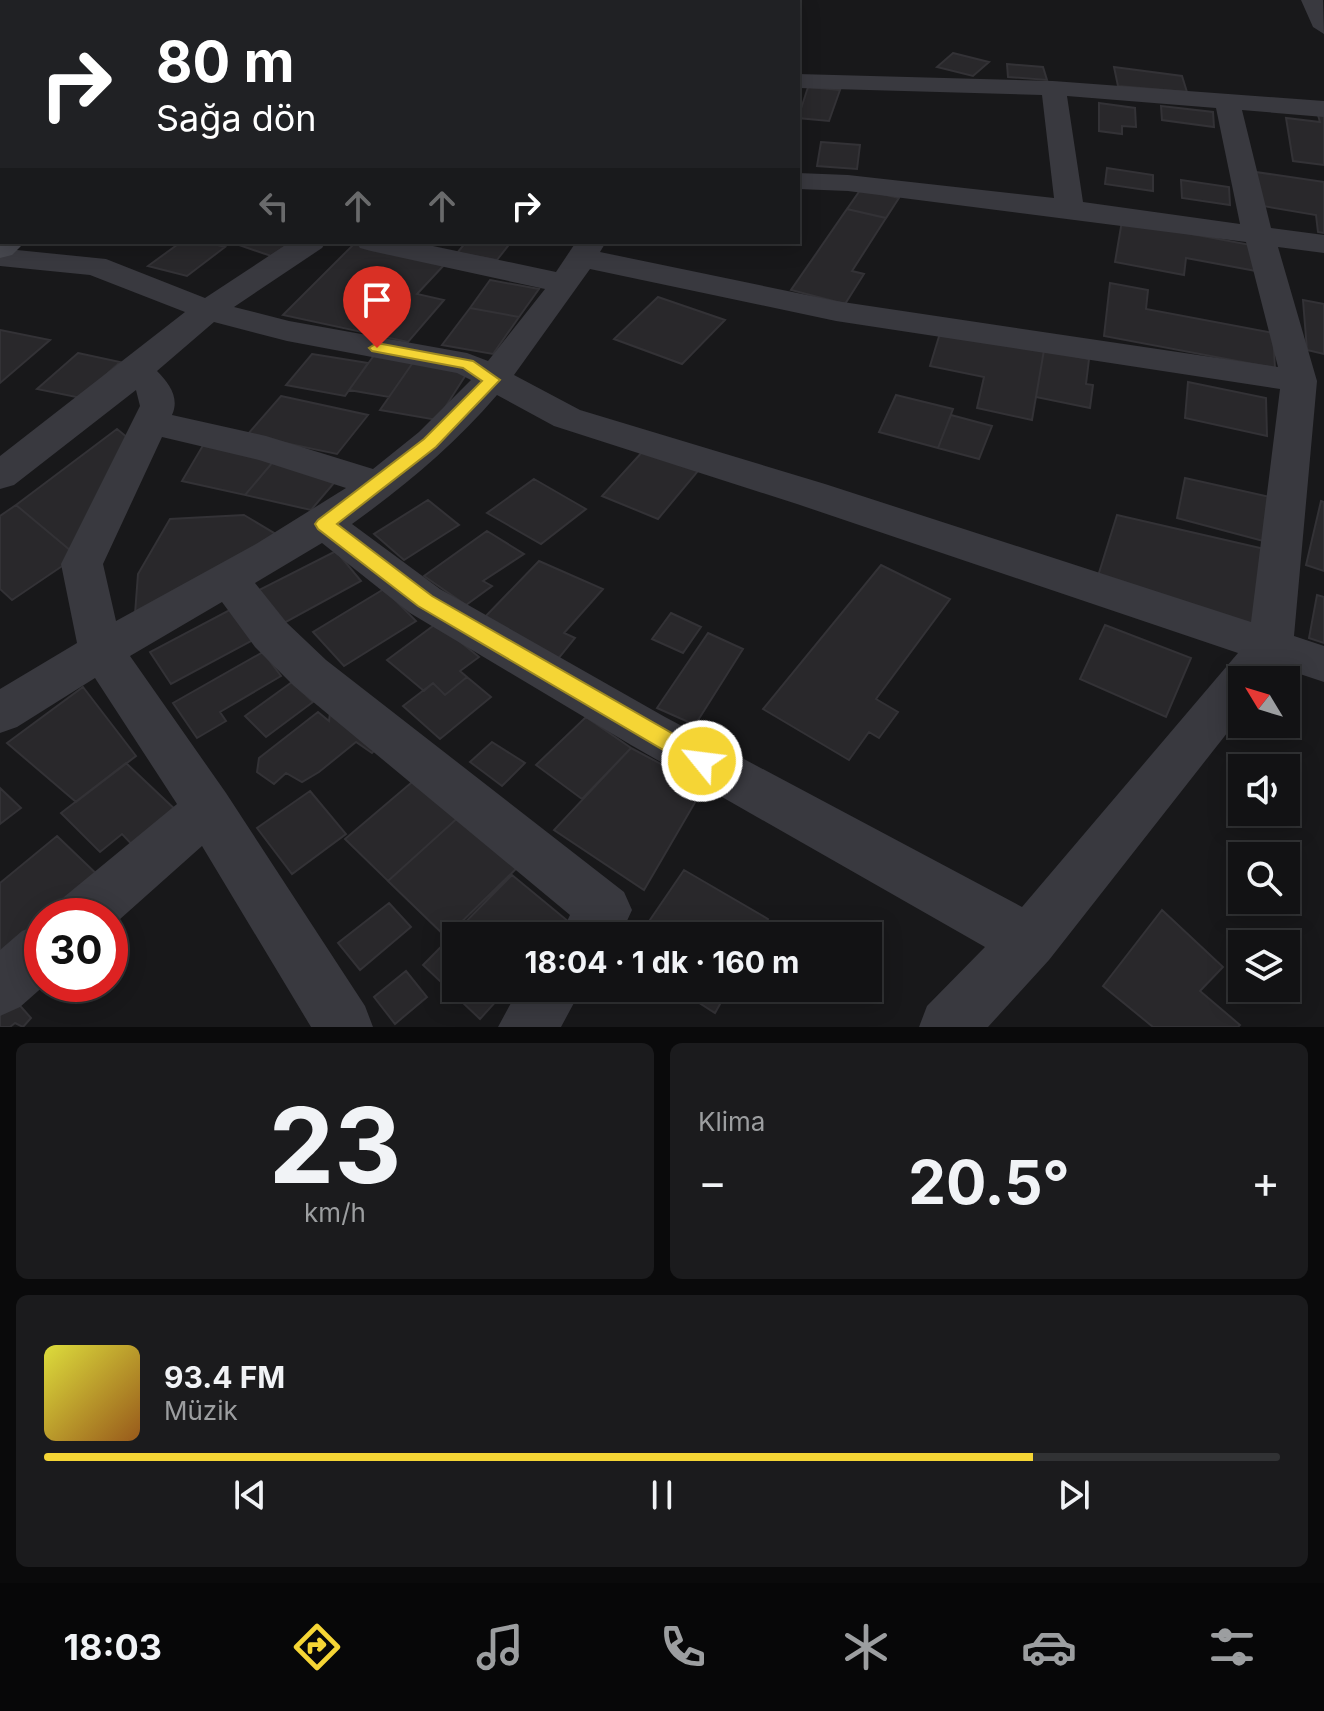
<!DOCTYPE html>
<html lang="tr">
<head>
<meta charset="utf-8">
<style>
  body { margin:0; font-family:Inter,sans-serif; background:#1b1b1d; color:#f1f3f6; height:100vh; display:flex; flex-direction:column; font-size:30px; white-space:nowrap }
  * { box-sizing:border-box; margin:0 }
  p { font-size:26px; color:#9c9ea0 }
  .icon { flex:none; width:44px; height:44px; fill:none; stroke:currentColor; stroke-width:2; stroke-linecap:round; stroke-linejoin:round }
  .map { position:relative; height:1027px; overflow:hidden }
  .sheet { display:flex; flex-direction:column; gap:16px; padding:16px; background:#0a0a0b; flex:1 }
  .sheet>* { flex:none }
  .guide { position:absolute; left:0px; top:0px; width:800px; height:244px; box-shadow:0 4px 20px #0003,0 0 0 2px #313234; background:#202124; color:#fff; overflow:hidden }
  .needle { width:52px; rotate:308deg }
  .tools { position:absolute; left:1228px; top:666px; display:grid; gap:16px }
  .tools a { display:grid; place-items:center; width:72px; height:72px; border-radius:0px; background:#121214; box-shadow:0 4px 20px #0003,0 0 0 2px #313234; font-size:40px }
  .speed { position:absolute; left:24px; top:898px; display:flex; gap:16px; font-size:40px; font-weight:700; text-align:center }
  .speed>* { display:grid; place-content:center; width:104px; height:104px; border-radius:50%; background:#121214; box-shadow:0 4px 20px #0003,0 0 0 2px #313234; line-height:1 }
  .speed .limit { border:12px solid #d22; background:#fff; color:#111 }
  .pin { position:absolute; display:grid; place-items:center; width:68px; height:68px; color:#fff; margin:-82px -34px; border-radius:50% 50% 50% 0; rotate:-45deg; box-shadow:0 0 8px #0007 }
  .pin .icon { rotate:45deg }
  .me { position:absolute; width:88px; margin:-44px; rotate:299deg; stroke-linejoin:round; filter:drop-shadow(0 0 6px #0008) }
  .turn { display:flex; align-items:center; gap:28px; height:168px; padding:0 24px; font-size:36px }
  .turn .icon { width:104px; height:104px; stroke-width:2.5 }
  .turn b { display:block; font-size:56px; line-height:68px }
  .lanes { display:flex; align-items:center; height:76px; padding:0 24px; background:#0003; justify-content:center; gap:40px; direction:ltr }
  .lanes .off { opacity:.35 }
  .big { font-size:60px; font-weight:700; line-height:1.1 }
  .sheet .card { flex:1; display:flex; flex-direction:column; justify-content:center; gap:12px; min-width:0; padding:0 28px; border-radius:12px; background:#1b1b1d }
  .sheet .dial { align-items:center; gap:0 }
  .dial b { font-size:104px; line-height:1 }
  .song { display:flex; align-items:center; gap:24px }
  .cover { width:96px; height:96px; border-radius:12px; background:linear-gradient(135deg,hsl(60 70% 55%),hsl(30 70% 35%)) }
  .played { height:8px; border-radius:4px; background:linear-gradient(90deg,#f5d535 80%,#313234 80%) }
  .keys { display:flex; justify-content:space-around; direction:ltr }
  .heat { display:flex; justify-content:space-between; align-items:center; font-size:44px; direction:ltr }
  .sheet .tiles { flex:1; display:grid; gap:16px; grid-template-columns:1fr 1fr }
  .card:last-child { grid-column:span 2 }
  .trip { position:absolute; left:442px; top:922px; width:440px; height:80px; border-radius:0px; background:#121214; box-shadow:0 4px 20px #0003,0 0 0 2px #313234; font-weight:700; line-height:80px; text-align:center }
  .tabs { display:flex; height:128px; justify-content:space-around; align-items:center; background:#070708; color:#9c9ea0 }
  .tabs .icon { width:56px; height:56px }
  .tabs .current { color:#f5d535 }
  .tabs b { font-size:36px; color:#f1f3f6 }
  .map>svg:first-child { display:block }
  .building { fill:#29282b; stroke:#333236; stroke-width:2 }
  .lines { fill:none; stroke-linecap:round; stroke-linejoin:round }
  .minor { fill:#39393f; fill-rule:evenodd }
  .tertiary { fill:#39393f; fill-rule:evenodd }
  .secondary { fill:#47484f; fill-rule:evenodd }
  .route { fill:#f5d535; stroke:#9f8a22; stroke-width:2 }
</style>
</head>
<body>
<div class="map">
<svg width="1324" height="1027" viewBox="0 0 1324 1027">
  <rect width="100%" height="100%" fill="#18181a"/>
  <path class="building" d="M639,0h85l-89,2z
    M953,53l36,9 -16,14 -36,-9z
    M1007,64l36,3 4,13 -39,-3z
    M1114,67l68,9 5,16 -69,-6z
    M808,87l32,3 -11,31 -31,-3z
    M1099,103l36,5 1,19 -14,-1v8l-23,-3z
    M1161,106l52,6 1,15 -52,-7z
    M1318,115h6v50l-31,-4 -7,-43 34,4z
    M821,142l39,3 -3,24 -40,-3z
    M1107,168l46,7v16l-48,-7z
    M1249,171l75,11v51l-6,-1 -2,-17 -65,-11z
    M1181,180l48,7 1,18 -48,-7z
    M861,189l38,9 -13,20 -39,-9z
    M847,209l39,9 -34,53 12,3 -19,30 -54,-14z
    M1122,221l134,25v25l-70,-13 -2,17 -69,-13z
    M181,242h25l19,5 -38,29 -39,-10z
    M239,242h53l-21,14 -35,-12z
    M466,242h45l-14,18 -40,-7z
    M355,243l90,21 -28,30 27,6 -36,42 -125,-27z
    M490,280l49,9 -20,28 -49,-9z
    M1110,283l38,7 -2,19 127,24 2,35 -171,-32z
    M658,297l67,23 -43,44 -68,-25z
    M1303,300l21,4v50l-17,-4z
    M470,308l49,9 -26,37 -51,-9z
    M0,330l50,10 -50,43z
    M941,330l103,20 -12,70 -55,-12 7,-31 -54,-11z
    M1044,350l45,9 -3,25 7,1 -3,23 -54,-11z
    M78,353l42,9 -39,36 -44,-9z
    M312,354l56,9 -23,33 -59,-11z
    M375,354l39,7 -25,36 -40,-7z
    M414,361l55,9 -32,50 -57,-10z
    M1188,382l78,16 1,38 -82,-18z
    M896,395l57,14 -15,39 -59,-16z
    M281,396l87,19 -31,39 -90,-19z
    M951,415l41,11 -13,33 -41,-11z
    M117,429l17,14 -57,113 -61,-51z
    M205,442l73,14 -33,39 -63,-14z
    M644,450l54,21 -40,48 -56,-23z
    M278,456l62,20 -29,34 -66,-15z
    M1185,478l85,19 -3,45 -90,-24z
    M534,479l52,30 -45,35 -54,-31z
    M428,500l31,25 -55,35 -30,-26z
    M1321,501l3,1v69l-18,-6z
    M16,505l61,51 -65,44 -12,-11v-73z
    M244,515l45,27 -154,72 3,-40 32,-55z
    M1117,515l152,35 -12,77 -159,-51z
    M487,531l37,23 -41,27 9,5 -26,19 -42,-29z
    M336,551l25,30 -77,42 -25,-33z
    M539,561l64,28 -39,44 11,5 -17,21 -76,-39z
    M881,565l69,34 -74,100 22,13 -19,26 -10,-6 -20,28 -86,-51z
    M384,589l32,32 -72,45 -31,-34z
    M1317,595l7,2v46l-15,-5z
    M241,604l23,30 -93,50 -21,-32z
    M671,613l30,14 -18,26 -31,-14z
    M437,623l42,34 -19,14 7,6 -22,18 -12,-12 -9,8 -37,-31z
    M1105,625l86,33 -25,59 -86,-38z
    M708,633l35,16 -48,76 -38,-17z
    M263,652l18,24 -61,36 6,9 -29,17 -24,-35z
    M467,677l24,20 -51,42 -37,-33 30,-23 12,12z
    M292,682l21,20 -47,35 -21,-21z
    M83,687l53,69 -60,46 -69,-59z
    M318,712l11,9 1,-8 51,31 -9,9 -16,-11 -37,30 -17,10 -16,-9 -12,11 -17,-12 2,-14z
    M586,717l45,31 -49,51 -46,-34z
    M492,742l33,21 -23,23 -32,-24z
    M631,748l73,39 -60,103 -90,-60z
    M126,763l55,52 -43,36 -16,-17 -22,18 -39,-39z
    M418,777l44,37 -74,67 -43,-42z
    M0,788l21,20 -21,16z
    M310,791l36,43 -54,40 -35,-46z
    M462,814l58,51 -74,72 -58,-56z
    M57,836l49,47 -38,33h-26v22l-42,36v-91z
    M684,870l84,49 -10,17h-119z
    M512,875l57,47 -14,14h-32l-4,-4 -4,4h-59v52h52l-28,31 -57,-54z
    M389,903l22,24 -51,43 -22,-27z
    M1162,910l61,57 -23,24 40,34 -2,2h-85l-50,-41z
    M406,971l21,26 -32,27 -21,-27z
    M676,988h53l-14,25z
    M15,1000l16,18 -8,9 -8,-4 -5,4h-10v-14z"/>
  <g class="lines">
    <path class="minor" d="M485,0h28l2,2h-28z
      M1301,0h22l1,34 -11,-7z
      M0,36l2,1v14l-2,-1z
      M798,74l255,7 271,20v16l-82,-7 29,118 53,7v18l-46,-6 39,134 -23,255 30,10v36l-45,-15 -10,13h-27v34l-193,246 -61,67h-69l8,-21 58,-59 -354,-202 -221,-132 -88,-70 -67,40 32,40 39,37 298,232 8,18 -12,26h-60l10,-21 -276,-229 -39,-39 -33,-45 -92,54 96,137 139,213 8,21h-62l-109,-181 -92,82v-12h-54l8,-19 113,-93 -82,-126 -78,49 -17,6v-44l77,-46 -16,-79 79,-158 -4,-16 -122,95 -14,4v-33l185,-144 -95,-37 -90,-9v-22l17,6 89,9 99,39 85,-56h36l-4,6 -88,59 55,14 178,32 21,8 57,-72 -174,-38 -11,-3 -4,-6h58l142,30 20,-30h30l-6,10 236,49 442,66 -32,-125 -398,-51 -50,-2v-16l50,2 206,23 -12,-103 -244,-7zM1067,96l149,12 24,116 -157,-22zM590,269l246,52 444,68 -29,233 -426,-138 -245,-74 -66,-35zM214,322l73,19 170,32 14,7 -52,52 -46,37 -107,-33 -94,-21c8,-17 -3,-32 -15,-44zM497,395l57,31 243,78 441,149 -216,254 -357,-190 -225,-128 -88,-65c53,-38 102,-79 145,-129zM162,437l97,23 87,28 -90,56 -140,77 -13,-57z
      M42,923v61h4l-26,23 -20,9v-66l22,-19z
      M519,988h63l-21,39h-63z"/>
    <path class="tertiary" d="M0,163h2v18h-2z"/>
    <path class="secondary" d="M0,234l2,8h23l-13,13 -12,3z"/>
  </g>
  <path class="route" d="M377,343l96,18 27,19 -64,67 -99,77 95,72 278,159 3,6 -3,7 -8,3 -8,-3 -276,-162 -100,-77 -3,-5 3,-4 106,-81 58,-58 -19,-13 -91,-17 -3,-3z"/>
</svg>
<div class="tools">
<a><svg class="needle" viewBox="-14 -14 28 28"><path d="M0-13l5 13h-10z" fill="#e53935"/><path d="M0 13l5-13h-10z" fill="#9c9ea0"/></svg></a>
<a><svg class="icon" aria-label="sound" viewBox="0 0 24 24"><path d="M4 9h4l5-4v14l-5-4H4zM17 9q2 3 0 6"/></svg></a>
<a><svg class="icon" aria-label="search" viewBox="0 0 24 24"><circle cx="10" cy="10" r="6"/><path d="M15 15l6 6"/></svg></a>
<a><svg class="icon" aria-label="layers" viewBox="0 0 24 24"><path d="M12 4l9 5-9 5-9-5zM3 14l9 5 9-5"/></svg></a>
</div>
<div class="speed"><div class="limit">30</div></div>
<div class="pin" style="left:377px;top:348px;background:#d93025"><svg class="icon" aria-label="arrive" viewBox="0 0 24 24"><path d="M6 21V4h12l-3 4 3 4H6"/></svg></div>
<svg class="me" style="left:702px;top:761px" viewBox="-20 -20 40 40"><circle r="17" fill="#f5d535" stroke="#fff" stroke-width="3"/><path d="M0-11L8 9 0 5-8 9z" fill="#fff"/></svg>
<div class="trip">18:04 · 1 dk · 160 m</div>
<div class="guide">
<div class="turn"><svg class="icon" aria-label="right" viewBox="0 0 24 24"><path d="M7 20v-9h11M14 6l5 5-5 5"/></svg><div><b>80 m</b>Sağa dön</div></div>
<div class="lanes"><svg class="icon off" aria-label="left" viewBox="0 0 24 24"><path d="M17 20v-9H6M10 6l-5 5 5 5"/></svg><svg class="icon off" aria-label="ahead" viewBox="0 0 24 24"><path d="M12 20V5M6 11l6-6 6 6"/></svg><svg class="icon off" aria-label="ahead" viewBox="0 0 24 24"><path d="M12 20V5M6 11l6-6 6 6"/></svg><svg class="icon" aria-label="right" viewBox="0 0 24 24"><path d="M7 20v-9h11M14 6l5 5-5 5"/></svg></div>
</div>
</div>
<section class="sheet">
<div class="tiles">
<div class="card dial"><b>23</b><p>km/h</p></div>
<div class="card"><p>Klima</p>
<div class="heat"><a>−</a><b class="big">20.5°</b><a>+</a></div>
</div>
<div class="card">
<div class="song"><i class="cover"></i><div><b>93.4 FM</b><p>Müzik</p></div></div>
<div class="played"></div>
<div class="keys"><svg class="icon" aria-label="previous" viewBox="0 0 24 24"><path d="M18 5L8 12l10 7zM5 5v14"/></svg><svg class="icon" aria-label="pause" viewBox="0 0 24 24"><path d="M8 5v14M16 5v14"/></svg><svg class="icon" aria-label="next" viewBox="0 0 24 24"><path d="M6 5l10 7-10 7zM19 5v14"/></svg></div>
</div>
</div>
</section>
<nav class="tabs">
<b>18:03</b>
<svg class="icon current" aria-label="directions" viewBox="0 0 24 24"><path d="M12 3l9 9-9 9-9-9zM9 14v-3h6M13 9l2 2-2 2"/></svg>
<svg class="icon" aria-label="music" viewBox="0 0 24 24"><path d="M9 18V5l10-2v13"/><circle cx="6" cy="18" r="3"/><circle cx="16" cy="16" r="3"/></svg>
<svg class="icon" aria-label="phone" viewBox="0 0 24 24"><path d="M5 4h4l2 5-3 2q2 4 5 5l2-3 5 2v4C11 20 4 13 5 4z"/></svg>
<svg class="icon" aria-label="climate" viewBox="0 0 24 24"><path d="M12 3v18M4 7l16 10M4 17L20 7"/></svg>
<svg class="icon" aria-label="car" viewBox="0 0 24 24"><path d="M5 17H2v-5l4-1 3-4h7l3 4 3 1v5h-3M9 17h6M6 11h13"/><circle cx="7" cy="17" r="2"/><circle cx="17" cy="17" r="2"/></svg>
<svg class="icon" aria-label="filters" viewBox="0 0 24 24"><path d="M4 7h16M4 17h16"/><circle cx="9" cy="7" r="2"/><circle cx="15" cy="17" r="2"/></svg>
</nav>
</body>
</html>
